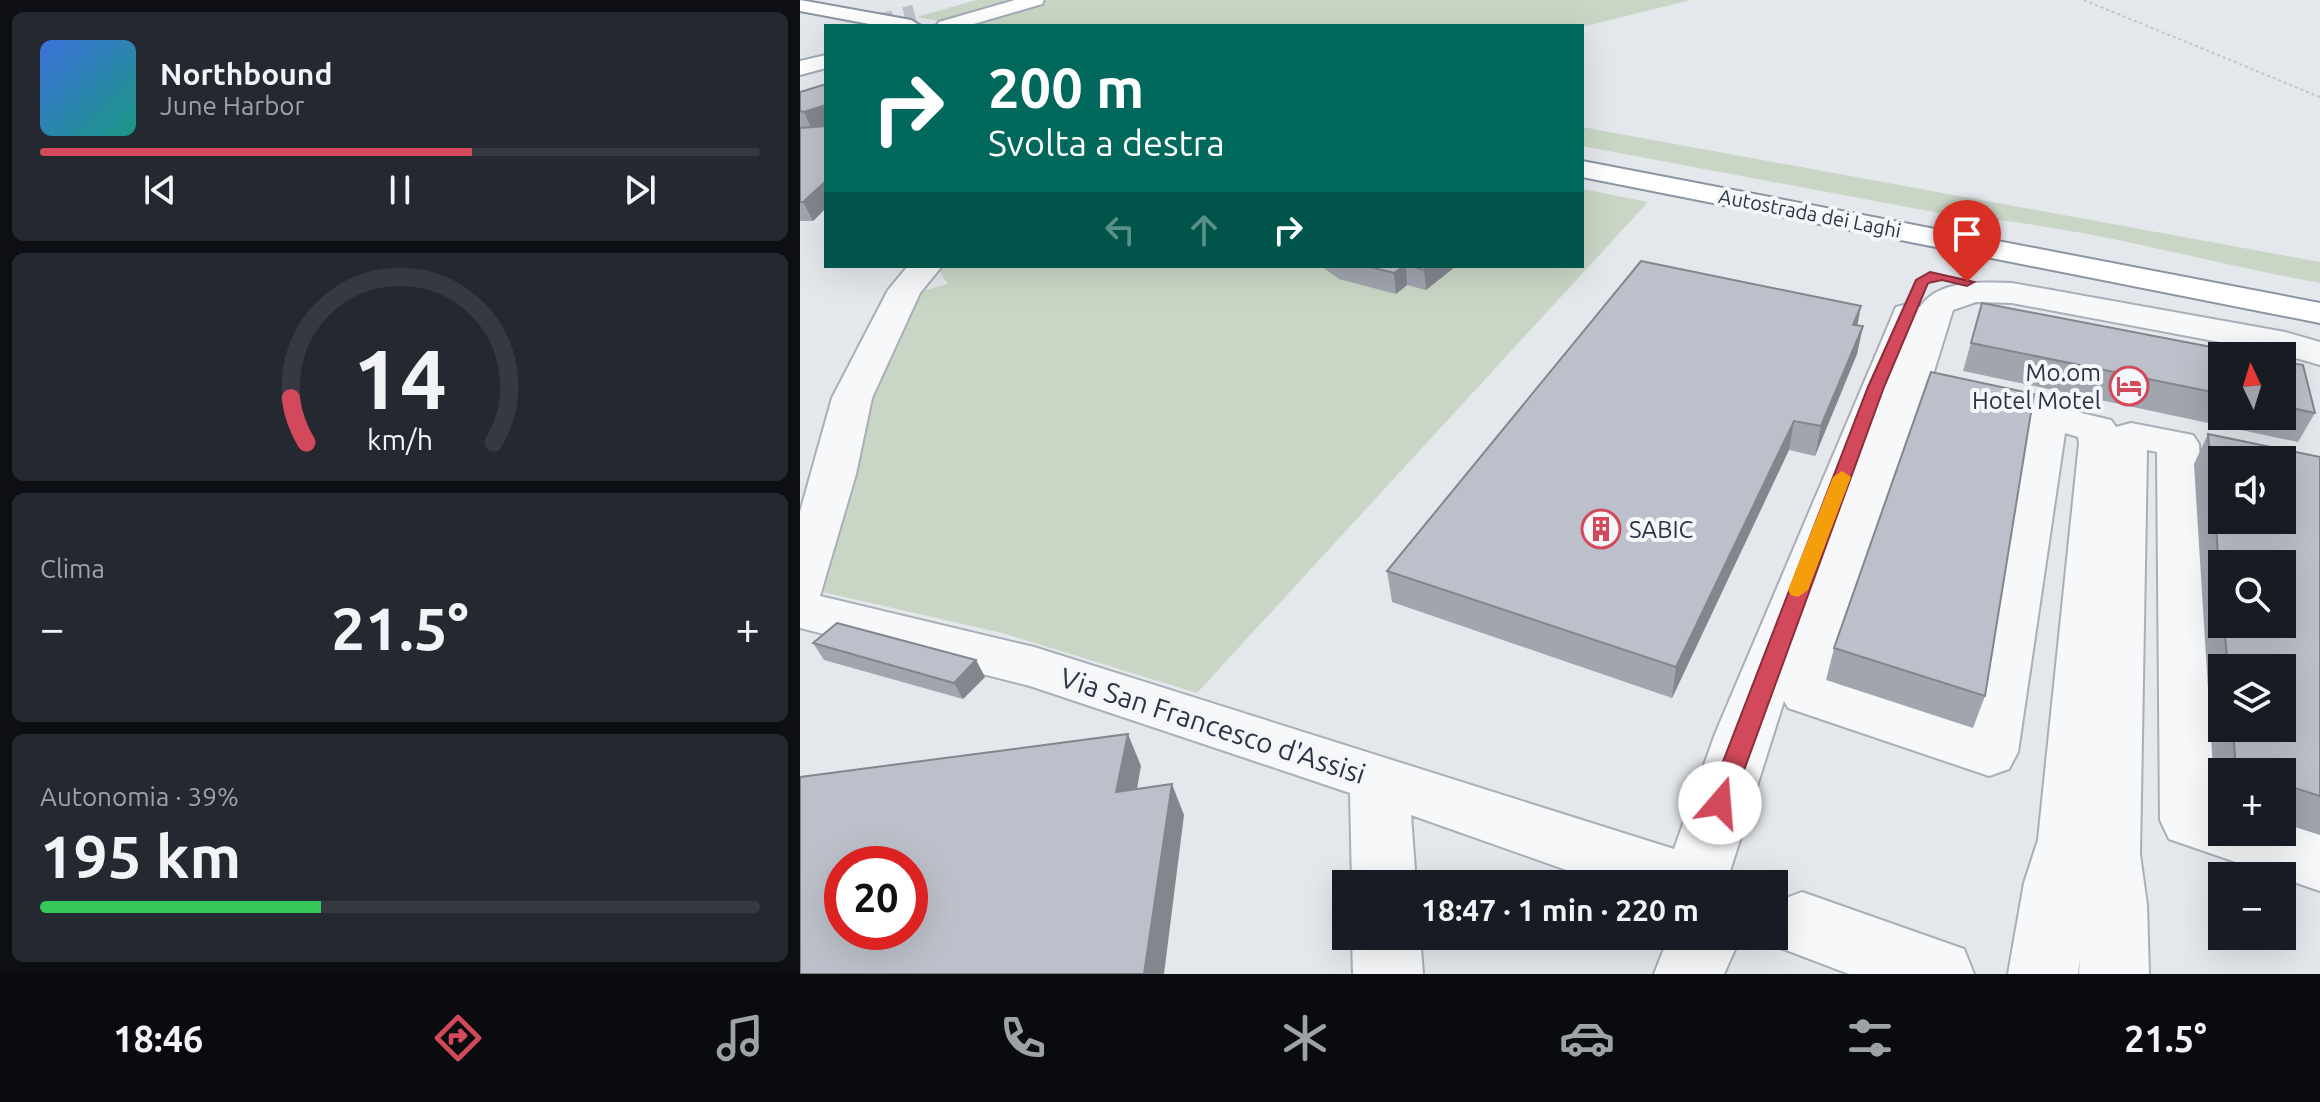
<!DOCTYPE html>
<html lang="it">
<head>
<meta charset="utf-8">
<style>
  body { margin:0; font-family:Ubuntu,sans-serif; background:#242831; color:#f1f3f6; height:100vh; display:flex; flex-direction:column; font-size:30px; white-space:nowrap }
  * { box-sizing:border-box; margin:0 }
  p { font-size:26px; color:#9ea1a6 }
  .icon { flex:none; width:44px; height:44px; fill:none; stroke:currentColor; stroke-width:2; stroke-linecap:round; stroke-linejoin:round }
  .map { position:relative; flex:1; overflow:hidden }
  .details { display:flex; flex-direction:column; gap:12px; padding:12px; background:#0d0f14; width:800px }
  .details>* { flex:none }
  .guide { position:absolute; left:24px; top:24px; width:760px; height:244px; border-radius:0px; box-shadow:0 8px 32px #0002; background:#00695c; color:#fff; overflow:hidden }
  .needle { width:52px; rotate:356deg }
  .buttons { position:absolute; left:1408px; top:342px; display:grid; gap:16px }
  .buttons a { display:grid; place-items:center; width:88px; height:88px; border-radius:0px; background:#171b24; box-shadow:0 8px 32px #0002; font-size:40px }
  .speed { position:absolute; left:24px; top:846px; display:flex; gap:16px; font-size:40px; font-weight:700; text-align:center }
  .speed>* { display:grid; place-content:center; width:104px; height:104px; border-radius:50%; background:#171b24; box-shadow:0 8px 32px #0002; line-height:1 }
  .speed .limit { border:12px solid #d22; background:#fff; color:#111 }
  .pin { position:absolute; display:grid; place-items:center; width:68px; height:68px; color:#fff; margin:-82px -34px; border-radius:50% 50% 50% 0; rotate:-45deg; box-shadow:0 0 8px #0007 }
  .pin .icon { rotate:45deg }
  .me { position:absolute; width:88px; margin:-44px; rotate:18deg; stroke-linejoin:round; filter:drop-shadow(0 0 6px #0008) }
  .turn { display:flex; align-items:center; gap:28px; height:168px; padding:0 32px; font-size:36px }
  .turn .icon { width:104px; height:104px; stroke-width:2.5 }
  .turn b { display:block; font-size:56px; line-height:68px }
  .lanes { display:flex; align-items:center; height:76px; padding:0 32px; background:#0003; justify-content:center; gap:40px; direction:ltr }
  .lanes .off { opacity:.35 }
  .big { font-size:60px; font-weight:700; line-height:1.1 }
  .details .tile { flex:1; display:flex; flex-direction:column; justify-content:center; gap:12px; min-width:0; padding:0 28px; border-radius:12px; background:#242831 }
  .details .dial { align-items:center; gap:0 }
  .dial svg { height:208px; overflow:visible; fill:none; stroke:#363941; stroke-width:7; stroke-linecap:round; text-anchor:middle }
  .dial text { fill:#f1f3f6; stroke:none }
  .song { display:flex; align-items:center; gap:24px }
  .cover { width:96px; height:96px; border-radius:12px; background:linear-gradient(135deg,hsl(220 70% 55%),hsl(170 70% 35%)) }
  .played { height:8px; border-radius:4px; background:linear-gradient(90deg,#d1495b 60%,#363941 60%) }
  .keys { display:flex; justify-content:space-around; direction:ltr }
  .heat { display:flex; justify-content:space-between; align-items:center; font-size:44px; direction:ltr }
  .charge { height:12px; border-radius:6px; background:linear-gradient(90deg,#34c759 39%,#363941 0) }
  .trip { position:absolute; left:532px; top:870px; width:456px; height:80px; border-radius:0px; background:#171b24; box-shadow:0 8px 32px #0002; font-weight:700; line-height:80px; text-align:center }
  .dock { display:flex; height:128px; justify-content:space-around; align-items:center; background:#090b0e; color:#9ea1a6 }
  .dock .icon { width:56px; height:56px }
  .dock .on { color:#d1495b }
  .dock b { font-size:36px; color:#f1f3f6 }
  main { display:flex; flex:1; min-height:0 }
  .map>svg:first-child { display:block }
  .green { fill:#c9d6c5 }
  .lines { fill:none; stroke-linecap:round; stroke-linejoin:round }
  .major-tunnel { stroke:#bfc3cb; stroke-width:21; stroke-dasharray:21 11; stroke-linecap:butt }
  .minor-casing { stroke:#a9aeb7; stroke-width:4 }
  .major-casing { stroke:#a3abb8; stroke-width:4 }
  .highway-casing { stroke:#8b94a3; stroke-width:4 }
  .path { stroke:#c2c5cb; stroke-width:2; stroke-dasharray:3 3; stroke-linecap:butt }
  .minor { fill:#f7f8fa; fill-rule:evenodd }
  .major { fill:#fff; fill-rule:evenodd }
  .highway { fill:#fff; fill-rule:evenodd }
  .wall { fill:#a1a5ae; fill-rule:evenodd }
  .shaded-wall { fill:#83868d }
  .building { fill:#bbc0ca; stroke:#83868d; stroke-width:2; fill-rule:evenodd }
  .route { fill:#d1495b; stroke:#882f3b; stroke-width:2 }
  .slow { fill:#f59e0b }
  .labels { text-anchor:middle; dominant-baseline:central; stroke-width:8; stroke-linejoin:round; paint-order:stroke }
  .far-street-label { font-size:20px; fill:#2b3445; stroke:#f4f6f9 }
  .poi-label { font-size:24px; fill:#2b3445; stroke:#f4f6f9; text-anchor:end }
  .near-street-label { font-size:28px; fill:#2b3445; stroke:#f4f6f9 }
</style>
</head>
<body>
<main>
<section class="details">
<div class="tile">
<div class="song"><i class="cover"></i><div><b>Northbound</b><p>June Harbor</p></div></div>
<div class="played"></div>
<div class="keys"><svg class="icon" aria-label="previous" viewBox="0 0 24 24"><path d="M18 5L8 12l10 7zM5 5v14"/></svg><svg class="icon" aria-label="pause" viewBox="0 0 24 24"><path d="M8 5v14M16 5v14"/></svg><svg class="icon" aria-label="next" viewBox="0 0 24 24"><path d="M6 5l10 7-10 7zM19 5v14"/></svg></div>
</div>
<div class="tile dial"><svg viewBox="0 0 100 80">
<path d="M14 69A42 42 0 1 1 86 69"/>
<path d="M14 69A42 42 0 0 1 8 52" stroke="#d1495b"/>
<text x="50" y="56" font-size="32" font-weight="700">14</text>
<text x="50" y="72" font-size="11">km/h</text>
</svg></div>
<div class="tile"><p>Clima</p>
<div class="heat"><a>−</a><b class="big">21.5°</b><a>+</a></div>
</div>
<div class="tile"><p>Autonomia · 39%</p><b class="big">195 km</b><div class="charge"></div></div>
</section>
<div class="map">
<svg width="1520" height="974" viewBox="0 0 1520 974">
  <rect width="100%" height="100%" fill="#e4e7ec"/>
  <path class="green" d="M176,0h49l-79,22 -29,-5z
    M248,0h643l-109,27 -620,-1z
    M782,127l738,135v21c-122,-22 -241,-59 -365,-67l-373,-70z
    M782,189l66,13 -451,491 -195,-60 -184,-42 62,-229 37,-69 31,-9 -12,-18h646z"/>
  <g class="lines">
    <path class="major-tunnel" d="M74,26l41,-11"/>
    <defs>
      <path id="minor" d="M108,266h34l-22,27 -48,105 -16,76 -36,122 214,51 640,202 41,-115 181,-427 12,-3 12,3c19,-28 62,-25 92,-24l273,49 35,10v23l-42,-12 -266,-50 -36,-1 -23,8 -115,371 128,40 61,-304 6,-9 14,-3 64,15 5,7 15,-4 62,12 6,9 23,388h60v-11l38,12v58l-151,-52 -9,-19 -3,-368 -10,-2 -7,404 7,51 2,69h-70l1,-15 -2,15h-70l16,-91 14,-43 41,-397 -1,-6 -13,-4 -47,319 -9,17 -20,7 -201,-68 -4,-7 -58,183h-120l-195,-69 5,69h-64l-2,-91 -320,-107 -230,-58v-116l32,-114 56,-108z
        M1002,892l162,57 10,25h-125l-71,-27c-6,-15 -6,-31 0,-46z
        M552,936h68l3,38h-70z
        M869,936h72l-17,38h-70z"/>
      <path id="major" d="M215,0h29l-2,4 -75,22h-31l3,-4z
        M26,55v13l-26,7v-14z"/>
      <path id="highway" d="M0,0l111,20 10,6h-41l-80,-15z
        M782,161l738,142v20l-738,-146z"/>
    </defs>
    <use href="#minor" class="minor-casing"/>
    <use href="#major" class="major-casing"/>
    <use href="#highway" class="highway-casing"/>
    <path class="path" d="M1284,0l236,97"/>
    <use href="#minor" class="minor"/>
    <use href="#major" class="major"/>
    <use href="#highway" class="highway"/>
  </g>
  <path class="wall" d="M26,84v124l-13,13h-13v-129z
    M521,266h135l-30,24 -19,-5 -11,9 -57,-15z
    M1182,303l240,53v60h60v-55l33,52 -17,29 -335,-71z
    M1057,325l6,1 -6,28 -42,102 -26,-6 -117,248 -280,-96 -5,-31z
    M1408,434l112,23v378l-38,-12v-51h-60v31l-7,-2 -21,-337zM1422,564l60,60h-60zM1422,668h60v60h-60z
    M13,643l163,17 9,17 -22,22 -139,-39z
    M1034,648l151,48 -12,32 -147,-48z"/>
  <path class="shaded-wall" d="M26,105v25l-12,4 -10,-22z
    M26,181v27l-13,13 -10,-19z
    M604,266h2l1,19 -11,9 -2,-21z
    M628,266h28l-30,24 -2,-20z
    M1061,306l-5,27 -3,-8z
    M1063,326l-6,28 -42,102 6,-30z
    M994,421l-5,29 -117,248 4,-31z
    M176,660l9,17 -22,22 -9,-16z
    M328,734l13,32 -10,57 -15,-31z
    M372,784l12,31 -20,159h-20z"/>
  <path class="building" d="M26,84v21l-22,7 -4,-1v-19z
    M26,126v55l-23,21h-3v-74z
    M841,261l220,45 -8,19 10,1 -42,100 -27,-5 -118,246 -289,-96z
    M566,266h38l-10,7z
    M610,266h18l-4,4z
    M1182,303l276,53h-36v38l-251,-51z
    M1482,361l21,4 12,48 -33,-7z
    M1131,372l103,22 -49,302 -151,-48z
    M1408,434l112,23v339l-38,-12v-12h-39l-7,-2 -3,-42h49v-60h-54l-4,-44h58v-60h-60v36zM1422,460h60v60h-60z
    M37,623l139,37 -22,23 -141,-40z
    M328,734l-12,58 56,-8 -28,190h-344v-197zM42,864h68v68h-68z"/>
  <path class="route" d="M1130,272l44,10 -7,4 -25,-6 -14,3 -44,104 -152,416 -4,7 -8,4 -9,-4 -4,-7 161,-416 48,-107z"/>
  <path class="slow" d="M1042,471l9,6 -43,113 -10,7 -7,-2 -3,-5 45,-113z"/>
  <defs>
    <symbol id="hotel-ring" viewBox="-11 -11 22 22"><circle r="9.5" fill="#f4f6f9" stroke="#d1495b" stroke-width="1.5"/><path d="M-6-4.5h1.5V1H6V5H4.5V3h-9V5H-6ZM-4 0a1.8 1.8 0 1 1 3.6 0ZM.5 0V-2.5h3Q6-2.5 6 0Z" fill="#d1495b"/></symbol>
    <symbol id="building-ring" viewBox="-11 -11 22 22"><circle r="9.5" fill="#f4f6f9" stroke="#d1495b" stroke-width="1.5"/><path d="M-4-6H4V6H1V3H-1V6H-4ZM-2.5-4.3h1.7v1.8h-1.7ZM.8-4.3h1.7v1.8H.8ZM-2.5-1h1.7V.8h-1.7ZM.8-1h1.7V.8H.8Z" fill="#d1495b"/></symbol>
  </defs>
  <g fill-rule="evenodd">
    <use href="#hotel-ring" x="1307" y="364" width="44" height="44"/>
    <use href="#building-ring" x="779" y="507" width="44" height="44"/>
  </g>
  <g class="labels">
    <g class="far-street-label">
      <text transform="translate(1010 213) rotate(11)">Autostrada dei Laghi</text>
    </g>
    <g class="poi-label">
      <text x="1301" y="372">Mo.om<tspan x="1301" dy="28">Hotel Motel</tspan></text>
      <text x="829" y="529" text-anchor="start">SABIC</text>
    </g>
    <g class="near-street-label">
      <text transform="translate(413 725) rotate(18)">Via San Francesco d'Assisi</text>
    </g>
  </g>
</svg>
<div class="buttons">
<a><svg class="needle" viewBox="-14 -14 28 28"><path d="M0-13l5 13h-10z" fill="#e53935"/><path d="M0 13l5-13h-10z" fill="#9ea1a6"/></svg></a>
<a><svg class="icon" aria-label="sound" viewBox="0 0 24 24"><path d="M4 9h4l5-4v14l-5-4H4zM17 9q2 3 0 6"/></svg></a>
<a><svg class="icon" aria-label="search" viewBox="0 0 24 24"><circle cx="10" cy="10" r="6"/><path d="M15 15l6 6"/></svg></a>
<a><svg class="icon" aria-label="layers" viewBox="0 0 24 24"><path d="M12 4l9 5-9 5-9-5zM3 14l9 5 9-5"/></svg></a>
<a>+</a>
<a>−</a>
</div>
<div class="speed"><div class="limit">20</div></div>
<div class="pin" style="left:1167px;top:282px;background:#d93025"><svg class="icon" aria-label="arrive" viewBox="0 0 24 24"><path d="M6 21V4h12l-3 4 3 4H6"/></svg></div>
<svg class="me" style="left:920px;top:803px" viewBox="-20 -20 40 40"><circle r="19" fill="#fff"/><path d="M0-13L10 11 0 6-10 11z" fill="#d1495b"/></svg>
<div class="trip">18:47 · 1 min · 220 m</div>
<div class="guide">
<div class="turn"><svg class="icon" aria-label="right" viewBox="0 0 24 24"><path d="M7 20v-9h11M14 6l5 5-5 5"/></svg><div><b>200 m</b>Svolta a destra</div></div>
<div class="lanes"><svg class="icon off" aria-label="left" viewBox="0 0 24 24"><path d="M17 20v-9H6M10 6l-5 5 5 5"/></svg><svg class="icon off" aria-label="ahead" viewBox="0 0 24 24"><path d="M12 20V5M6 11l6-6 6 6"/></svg><svg class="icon" aria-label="right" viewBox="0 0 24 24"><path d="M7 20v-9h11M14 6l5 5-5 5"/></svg></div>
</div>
</div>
</main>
<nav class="dock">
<b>18:46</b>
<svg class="icon on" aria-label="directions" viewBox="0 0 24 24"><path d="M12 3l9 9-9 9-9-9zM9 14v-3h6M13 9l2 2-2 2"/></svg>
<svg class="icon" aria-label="music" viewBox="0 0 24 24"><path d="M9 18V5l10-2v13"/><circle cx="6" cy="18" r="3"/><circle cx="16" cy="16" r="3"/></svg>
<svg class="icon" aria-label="phone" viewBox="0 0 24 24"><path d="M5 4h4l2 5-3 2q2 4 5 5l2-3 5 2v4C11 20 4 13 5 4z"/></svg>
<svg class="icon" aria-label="climate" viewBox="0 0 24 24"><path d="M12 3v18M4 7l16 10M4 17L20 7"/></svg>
<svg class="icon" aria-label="car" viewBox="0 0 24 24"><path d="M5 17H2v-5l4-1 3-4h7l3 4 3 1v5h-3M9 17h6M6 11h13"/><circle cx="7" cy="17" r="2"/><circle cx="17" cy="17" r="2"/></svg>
<svg class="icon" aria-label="filters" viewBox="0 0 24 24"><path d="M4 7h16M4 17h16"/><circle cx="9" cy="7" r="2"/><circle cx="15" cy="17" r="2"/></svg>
<b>21.5°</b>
</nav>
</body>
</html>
